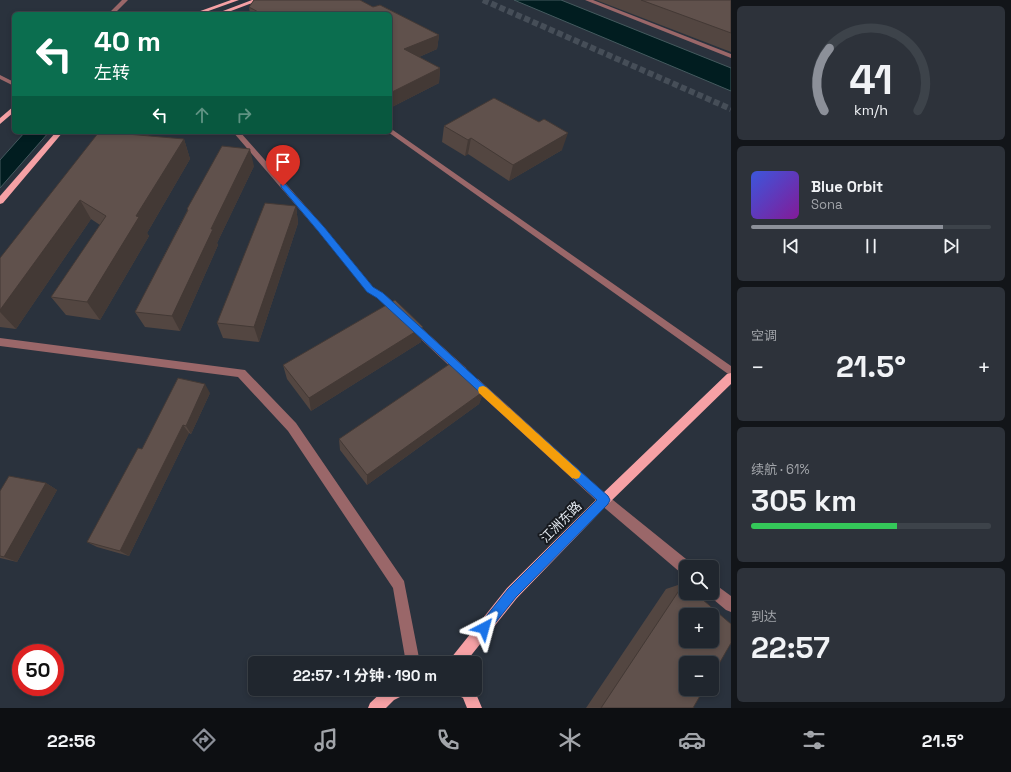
<!DOCTYPE html>
<html lang="zh">
<head>
<meta charset="utf-8">
<style>
  body { margin:0; font-family:"Space Grotesk","Noto Sans SC",sans-serif; background:#2d323a; color:#f1f3f6; height:100vh; display:flex; flex-direction:column; font-size:15px; white-space:nowrap }
  * { box-sizing:border-box; margin:0 }
  p { font-size:13px; color:#a2a5aa }
  .icon { flex:none; width:22px; height:22px; fill:none; stroke:currentColor; stroke-width:2; stroke-linecap:round; stroke-linejoin:round }
  .map { position:relative; flex:1; overflow:hidden }
  .sheet { display:flex; flex-direction:column; gap:6px; padding:6px; background:#121519; width:280px }
  .sheet>* { flex:none }
  .top-card { position:absolute; left:12px; top:12px; width:380px; height:122px; border-radius:6px; box-shadow:0 2px 6px #0003,0 0 0 1px #3d434a; background:#0b6e4f; color:#fff; overflow:hidden }
  .controls { position:absolute; left:679px; top:560px; display:grid; gap:8px }
  .controls a { display:grid; place-items:center; width:40px; height:40px; border-radius:6px; background:#20262e; box-shadow:0 2px 6px #0003,0 0 0 1px #3d434a; font-size:20px }
  .speed { position:absolute; left:12px; top:644px; display:flex; gap:8px; font-size:20px; font-weight:700; text-align:center }
  .speed>* { display:grid; place-content:center; width:52px; height:52px; border-radius:50%; background:#20262e; box-shadow:0 2px 6px #0003,0 0 0 1px #3d434a; line-height:1 }
  .speed .limit { border:6px solid #d22; background:#fff; color:#111 }
  .pin { position:absolute; display:grid; place-items:center; width:34px; height:34px; color:#fff; margin:-41px -17px; border-radius:50% 50% 50% 0; rotate:-45deg; box-shadow:0 0 4px #0007 }
  .pin .icon { rotate:45deg }
  .me { position:absolute; width:44px; margin:-22px; rotate:39deg; stroke-linejoin:round; filter:drop-shadow(0 0 3px #0008) }
  .turn { display:flex; align-items:center; gap:14px; height:84px; padding:0 16px; font-size:18px }
  .turn .icon { width:52px; height:52px; stroke-width:2.5 }
  .turn b { display:block; font-size:28px; line-height:34px }
  .lanes { display:flex; align-items:center; height:38px; padding:0 16px; background:#0003; justify-content:center; gap:20px; direction:ltr }
  .lanes .off { opacity:.35 }
  .big { font-size:30px; font-weight:700; line-height:1.1 }
  .sheet .widget { flex:1; display:flex; flex-direction:column; justify-content:center; gap:6px; min-width:0; padding:0 14px; border-radius:6px; background:#2d323a }
  .sheet .dial { align-items:center; gap:0 }
  .dial svg { height:104px; overflow:visible; fill:none; stroke:#3d434a; stroke-width:7; stroke-linecap:round; text-anchor:middle }
  .dial text { fill:#f1f3f6; stroke:none }
  .song { display:flex; align-items:center; gap:12px }
  .cover { width:48px; height:48px; border-radius:6px; background:linear-gradient(135deg,hsl(230 70% 55%),hsl(290 70% 35%)) }
  .played { height:4px; border-radius:2px; background:linear-gradient(90deg,#8c9099 80%,#3d434a 80%) }
  .keys { display:flex; justify-content:space-around; direction:ltr }
  .heat { display:flex; justify-content:space-between; align-items:center; font-size:22px; direction:ltr }
  .charge { height:6px; border-radius:3px; background:linear-gradient(90deg,#34c759 61%,#3d434a 0) }
  .trip { position:absolute; left:248px; top:656px; width:234px; height:40px; border-radius:6px; background:#20262e; box-shadow:0 2px 6px #0003,0 0 0 1px #3d434a; font-weight:700; line-height:40px; text-align:center }
  .tab-bar { display:flex; height:64px; justify-content:space-around; align-items:center; background:#0d0f12; color:#a2a5aa }
  .tab-bar .icon { width:28px; height:28px }
  .tab-bar .on { color:#8c9099 }
  .tab-bar b { font-size:18px; color:#f1f3f6 }
  main { display:flex; flex:1; min-height:0 }
  .map>svg:first-child { display:block }
  .water { fill:#011d20; stroke:#455a5f }
  .lines { fill:none; stroke-linecap:round; stroke-linejoin:round }
  .minor-tunnel { stroke:#464e58; stroke-width:6; stroke-dasharray:6 3; stroke-linecap:butt }
  .minor { fill:#9a6769; fill-rule:evenodd }
  .major { fill:#f6a1a5; fill-rule:evenodd }
  .wall { fill:#534641 }
  .shaded-wall { fill:#433935 }
  .building { fill:#60514c; stroke:#433935; fill-rule:evenodd }
  .route { fill:#1a73e8; stroke:#114b97 }
  .slow { fill:#f59e0b }
  .labels { text-anchor:middle; dominant-baseline:central; stroke-width:4; stroke-linejoin:round; paint-order:stroke }
  .near-street-label { font-size:13px; fill:#e4eaf1; stroke:#16191e }
</style>
</head>
<body>
<main>
<div class="map">
<svg width="731" height="708" viewBox="0 0 731 708">
  <rect width="100%" height="100%" fill="#2a323d"/>
  <path class="water" d="M514,0h47l170,68v23z
    M25,132h24l-49,56v-28z"/>
  <g class="lines">
    <path class="minor-tunnel" d="M483,0l248,109"/>
    <path class="minor" d="M122,0h6l-14,14h-6z
      M585,0h8l138,54v4z
      M0,75l14,7v4l-14,-7z
      M390,128l341,238v10l-343,-244h2z
      M233,132h7l84,95 49,60 10,6 19,17 2,3 -2,3h-6l-19,-19 -10,-6 -49,-60z
      M412,321l3,1 51,46 1,3 -1,3 -4,1 -4,-1 -49,-46 -2,-3 2,-3z
      M0,338l245,32 51,53 108,158 16,82h-14l-13,-75 -105,-157 -50,-54 -238,-31z
      M474,378l4,1 130,117 83,67 1,4h-6v7l-5,-1 -81,-69 -130,-119 -1,-3 1,-3z
      M712,582l19,14v16l-5,-2 -19,-16 5,-1z"/>
    <path class="major" d="M231,0h8l-39,14h-8z
      M252,0h8l-37,14h-8z
      M14,106v6l-14,12v-6z
      M56,132h7l-60,71 -3,1v-8z
      M731,373v11l-123,120 -91,94 -52,65h-16l2,-5 56,-70 93,-92 127,-122z
      M385,689h23l-2,5 -12,6 -8,8h-18l2,-5z
      M453,689h21l8,19h-15l-4,-10 -8,-4z"/>
  </g>
  <path class="wall" d="M254,0h106l13,7 7,-2 59,30 -2,14 -18,8 21,11 -1,15 -49,25v-94h-140l-1,-7z
    M596,0h135v52z
    M444,126l118,24 -53,31 -41,-27 -3,2 -23,-14z
    M150,132l-2,4 36,3 6,20 -43,74 2,3 -49,84 -34,-5 -15,-18 49,-72 -9,-6 -75,110 -16,-2v-69z
    M254,166l-37,77 1,2 -38,86 -35,-4 -10,-15 52,-101v-2z
    M296,206l2,17 -39,119 -36,-4 -6,-15z
    M423,327l-2,15 -110,69 -24,-32 -4,-14z
    M484,391l-5,13 -112,81 -27,-35 -1,-11z
    M210,393l-19,41 -2,-1 -60,123 -32,-9 -10,-5 55,-93z
    M46,483l11,7 -40,72 -17,-4v-67z
    M684,583l9,125h-107l80,-119z"/>
  <path class="shaded-wall" d="M439,35l-2,14 -34,15 1,-15z
    M440,68l-1,15 -49,25v-15z
    M129,132h21l-14,22 -9,-20z
    M568,133l-6,17 -53,31 4,-16z
    M471,138l-3,16 -3,2 3,-16z
    M184,139l6,20 -43,74 2,3 -49,84 -13,-18 49,-86z
    M250,149l4,17 -37,77 1,2 -38,86 -8,-15 39,-87z
    M80,200l11,19 -75,110 -16,-17v-2z
    M296,206l2,17 -39,119 -5,-15z
    M423,327l-2,15 -110,69 -2,-13z
    M205,384l5,9 -19,41 -5,-8z
    M484,391l-5,13 -112,81v-10z
    M183,425l6,8 -60,123 -9,-5z
    M46,483l11,7 -40,72 -13,-5z"/>
  <path class="building" d="M254,0h106l13,7 7,-2 59,30 -35,14 36,19 -50,25v-79h-128l-13,-7z
    M641,0h90v33z
    M494,98l45,24 5,-3 24,14 -55,32 -42,-27 -3,2 -24,-14z
    M99,132h30l-2,2 57,5 -48,77 3,1 -52,85 -36,-5 55,-81 -26,-16 -80,110v-52z
    M222,146l28,3 -39,80h2l-41,87 -37,-4 53,-102 -1,-1z
    M265,203l31,3 -42,121 -37,-4z
    M395,300l28,27 -114,71 -26,-33z
    M454,361l30,30 -117,84 -28,-36z
    M178,378l27,6 -19,42 -3,-1 -63,126 -33,-9 51,-94 4,1z
    M9,476l37,7 -42,74 -4,-1v-65z
    M684,583l2,2v8h9l36,31v19l-19,33v-13h-26v26h18l-11,19h-92zM686,615h26v26h-26z"/>
  <path class="route" d="M281,184h4l39,43 49,60 10,6 126,115 99,88 2,4 -2,4 -92,93 -28,35 -4,2 -4,-2 -2,-4 2,-4 28,-35 89,-89 -220,-202 -10,-6 -49,-61 -37,-44z"/>
  <path class="slow" d="M483,386l3,1 93,84 2,3 -2,4 -3,1 -4,-1 -93,-85 -1,-3 1,-3z"/>
  <g class="labels">
    <g class="near-street-label">
      <text transform="translate(561 522) rotate(-45)">江洲东路</text>
    </g>
  </g>
</svg>
<div class="controls">
<a><svg class="icon" aria-label="search" viewBox="0 0 24 24"><circle cx="10" cy="10" r="6"/><path d="M15 15l6 6"/></svg></a>
<a>+</a>
<a>−</a>
</div>
<div class="speed"><div class="limit">50</div></div>
<div class="pin" style="left:283px;top:186px;background:#d93025"><svg class="icon" aria-label="arrive" viewBox="0 0 24 24"><path d="M6 21V4h12l-3 4 3 4H6"/></svg></div>
<svg class="me" style="left:484px;top:628px" viewBox="-20 -20 40 40"><path d="M0-17L14 15 0 8-14 15z" fill="#1a73e8" stroke="#fff" stroke-width="4"/></svg>
<div class="trip">22:57 · 1 分钟 · 190 m</div>
<div class="top-card">
<div class="turn"><svg class="icon" aria-label="left" viewBox="0 0 24 24"><path d="M17 20v-9H6M10 6l-5 5 5 5"/></svg><div><b>40 m</b>左转</div></div>
<div class="lanes"><svg class="icon" aria-label="left" viewBox="0 0 24 24"><path d="M17 20v-9H6M10 6l-5 5 5 5"/></svg><svg class="icon off" aria-label="ahead" viewBox="0 0 24 24"><path d="M12 20V5M6 11l6-6 6 6"/></svg><svg class="icon off" aria-label="right" viewBox="0 0 24 24"><path d="M7 20v-9h11M14 6l5 5-5 5"/></svg></div>
</div>
</div>
<section class="sheet">
<div class="widget dial"><svg viewBox="0 0 100 80">
<path d="M14 69A42 42 0 1 1 86 69"/>
<path d="M14 69A42 42 0 0 1 18 21" stroke="#8c9099"/>
<text x="50" y="56" font-size="32" font-weight="700">41</text>
<text x="50" y="72" font-size="11">km/h</text>
</svg></div>
<div class="widget">
<div class="song"><i class="cover"></i><div><b>Blue Orbit</b><p>Sona</p></div></div>
<div class="played"></div>
<div class="keys"><svg class="icon" aria-label="previous" viewBox="0 0 24 24"><path d="M18 5L8 12l10 7zM5 5v14"/></svg><svg class="icon" aria-label="pause" viewBox="0 0 24 24"><path d="M8 5v14M16 5v14"/></svg><svg class="icon" aria-label="next" viewBox="0 0 24 24"><path d="M6 5l10 7-10 7zM19 5v14"/></svg></div>
</div>
<div class="widget"><p>空调</p>
<div class="heat"><a>−</a><b class="big">21.5°</b><a>+</a></div>
</div>
<div class="widget"><p>续航 · 61%</p><b class="big">305 km</b><div class="charge"></div></div>
<div class="widget"><p>到达</p><b class="big">22:57</b></div>
</section>
</main>
<nav class="tab-bar">
<b>22:56</b>
<svg class="icon on" aria-label="directions" viewBox="0 0 24 24"><path d="M12 3l9 9-9 9-9-9zM9 14v-3h6M13 9l2 2-2 2"/></svg>
<svg class="icon" aria-label="music" viewBox="0 0 24 24"><path d="M9 18V5l10-2v13"/><circle cx="6" cy="18" r="3"/><circle cx="16" cy="16" r="3"/></svg>
<svg class="icon" aria-label="phone" viewBox="0 0 24 24"><path d="M5 4h4l2 5-3 2q2 4 5 5l2-3 5 2v4C11 20 4 13 5 4z"/></svg>
<svg class="icon" aria-label="climate" viewBox="0 0 24 24"><path d="M12 3v18M4 7l16 10M4 17L20 7"/></svg>
<svg class="icon" aria-label="car" viewBox="0 0 24 24"><path d="M5 17H2v-5l4-1 3-4h7l3 4 3 1v5h-3M9 17h6M6 11h13"/><circle cx="7" cy="17" r="2"/><circle cx="17" cy="17" r="2"/></svg>
<svg class="icon" aria-label="filters" viewBox="0 0 24 24"><path d="M4 7h16M4 17h16"/><circle cx="9" cy="7" r="2"/><circle cx="15" cy="17" r="2"/></svg>
<b>21.5°</b>
</nav>
</body>
</html>
